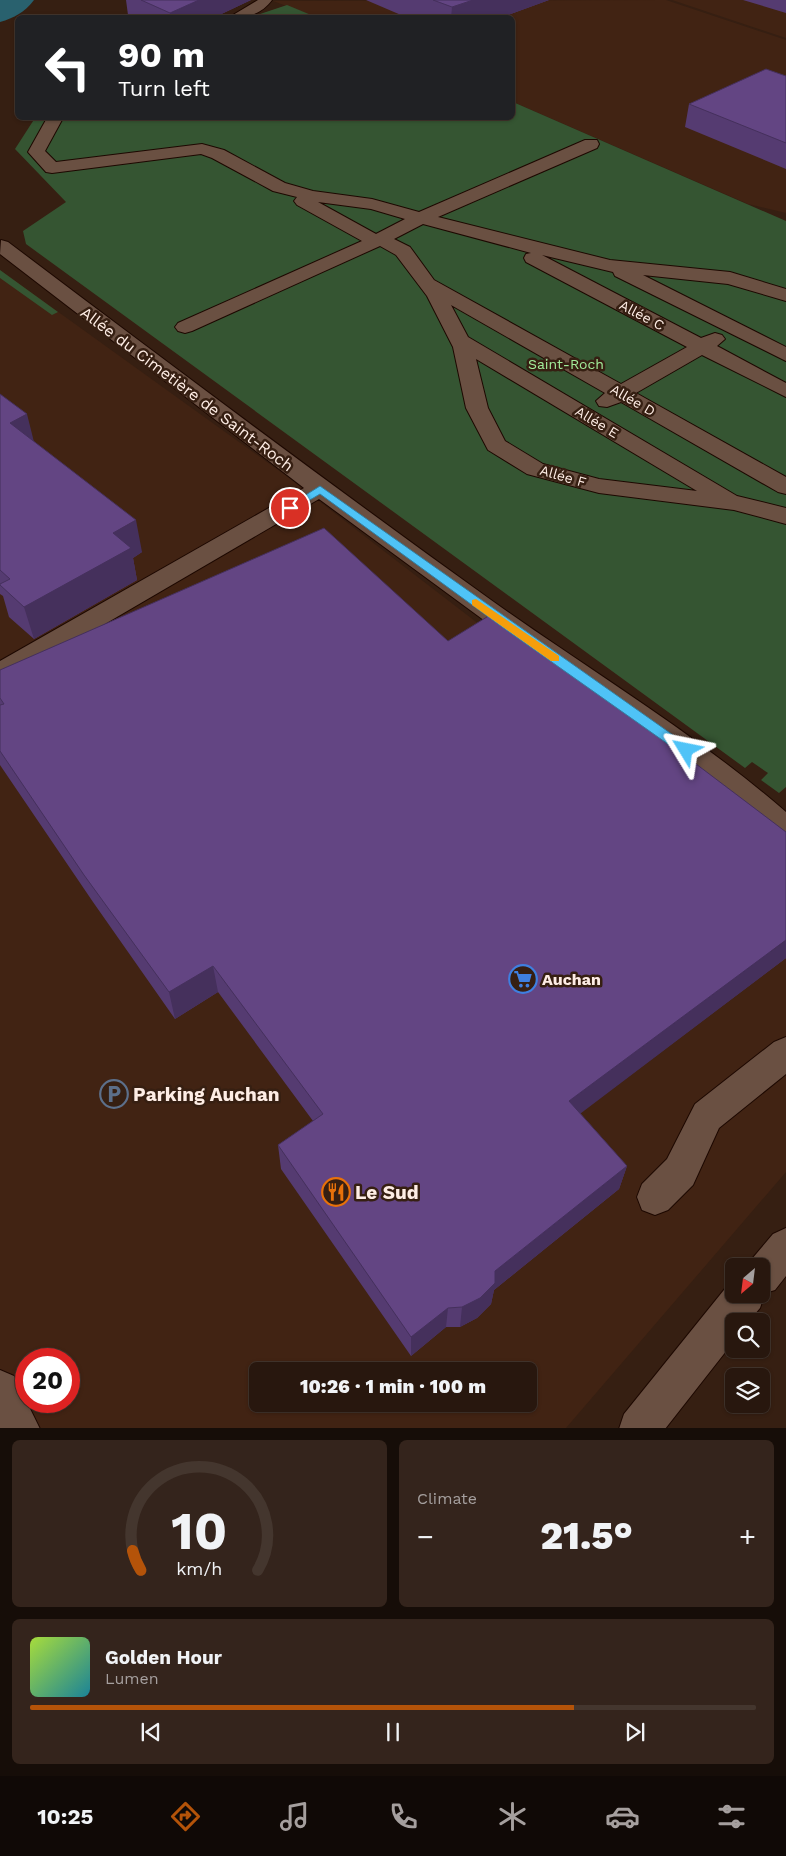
<!DOCTYPE html>
<html lang="en">
<head>
<meta charset="utf-8">
<style>
  body { margin:0; font-family:"Work Sans",sans-serif; background:#34241c; color:#f1f3f6; height:100vh; display:flex; flex-direction:column; font-size:19px; white-space:nowrap }
  * { box-sizing:border-box; margin:0 }
  p { font-size:16px; color:#a59f9e }
  .icon { flex:none; width:28px; height:28px; fill:none; stroke:currentColor; stroke-width:2; stroke-linecap:round; stroke-linejoin:round }
  .map { position:relative; height:1428px; overflow:hidden }
  .drawer { display:flex; flex-direction:column; gap:12px; padding:12px; background:#160d08; flex:1 }
  .drawer>* { flex:none }
  .top-card { position:absolute; left:15px; top:15px; width:500px; height:105px; border-radius:8px; box-shadow:0 1px 4px #0004,0 0 0 1px #44362e; background:#202124; color:#fff; overflow:hidden }
  .needle { width:32px; rotate:208deg }
  .buttons { position:absolute; left:725px; top:1258px; display:grid; gap:10px }
  .buttons a { display:grid; place-items:center; width:45px; height:45px; border-radius:8px; background:#28170e; box-shadow:0 1px 4px #0004,0 0 0 1px #44362e; font-size:25px }
  .speed { position:absolute; left:15px; top:1348px; display:flex; gap:10px; font-size:25px; font-weight:700; text-align:center }
  .speed>* { display:grid; place-content:center; width:65px; height:65px; border-radius:50%; background:#28170e; box-shadow:0 1px 4px #0004,0 0 0 1px #44362e; line-height:1 }
  .speed .limit { border:8px solid #d22; background:#fff; color:#111 }
  .pin { position:absolute; display:grid; place-items:center; width:42px; height:42px; color:#fff; margin:-21px; border:2px solid #fff; border-radius:50%; box-shadow:0 1px 5px #0007 }
  .me { position:absolute; width:55px; margin:-28px; rotate:305deg; stroke-linejoin:round; filter:drop-shadow(0 0 4px #0008) }
  .turn { display:flex; align-items:center; gap:18px; height:105px; padding:0 20px; font-size:22px }
  .turn .icon { width:65px; height:65px; stroke-width:2.5 }
  .turn b { display:block; font-size:35px; line-height:42px }
  .big { font-size:38px; font-weight:800; line-height:1.1 }
  .drawer .tile { flex:1; display:flex; flex-direction:column; justify-content:center; gap:8px; min-width:0; padding:0 18px; border-radius:8px; background:#34241c }
  .drawer .dial { align-items:center; gap:0 }
  .dial svg { height:130px; overflow:visible; fill:none; stroke:#44362e; stroke-width:7; stroke-linecap:round; text-anchor:middle }
  .dial text { fill:#f1f3f6; stroke:none }
  .song { display:flex; align-items:center; gap:15px }
  .cover { width:60px; height:60px; border-radius:8px; background:linear-gradient(135deg,hsl(80 70% 55%),hsl(190 70% 35%)) }
  .played { height:5px; border-radius:2px; background:linear-gradient(90deg,#b45309 75%,#44362e 75%) }
  .keys { display:flex; justify-content:space-around; direction:ltr }
  .heat { display:flex; justify-content:space-between; align-items:center; font-size:28px; direction:ltr }
  .drawer .tiles { flex:1; display:grid; gap:12px; grid-template-columns:1fr 1fr }
  .tile:last-child { grid-column:span 2 }
  .trip { position:absolute; left:249px; top:1362px; width:288px; height:50px; border-radius:8px; background:#28170e; box-shadow:0 1px 4px #0004,0 0 0 1px #44362e; font-weight:800; line-height:50px; text-align:center }
  .tabs { display:flex; height:80px; justify-content:space-around; align-items:center; background:#100906; color:#a59f9e }
  .tabs .icon { width:35px; height:35px }
  .tabs .current { color:#b45309 }
  .tabs b { font-size:22px; color:#f1f3f6 }
  .map>svg:first-child { display:block }
  .built { fill:#412313; fill-rule:evenodd }
  .green { fill:#355532 }
  .lines { fill:none; stroke-linecap:round; stroke-linejoin:round }
  .river { fill:#29616e; fill-rule:evenodd }
  .minor-casing { stroke:#1d0801; stroke-width:2 }
  .minor { fill:#6a5042; fill-rule:evenodd }
  .wall { fill:#553b71 }
  .shaded-wall { fill:#45305c }
  .building { fill:#634583; stroke:#45305c }
  .route { fill:#4fc3f7; stroke:#337fa1 }
  .slow { fill:#f59e0b }
  .labels { text-anchor:middle; dominant-baseline:central; stroke-width:5; stroke-linejoin:round; paint-order:stroke }
  .far-street-label { font-size:14px; fill:#feede5; stroke:#361f12 }
  .far-park-label { font-size:14px; fill:#a2ec9a; stroke:#361f12 }
  .street-label { font-size:16px; fill:#feede5; stroke:#361f12 }
  .poi-label { font-size:16px; font-weight:bold; fill:#feede5; stroke:#361f12; text-anchor:start }
  .near-poi-label { font-size:19px; font-weight:bold; fill:#feede5; stroke:#361f12; text-anchor:start }
</style>
</head>
<body>
<div class="map">
<svg width="786" height="1429" viewBox="0 0 786 1429">
  <rect width="100%" height="100%" fill="#361f12"/>
  <path class="built" d="M666,0l120,40v173l-38,-9 -235,-102 -1,-84 -196,-1 -43,-16z
    M672,0h114v38z
    M0,270l285,205 501,385v312l-220,256h-566zM26,1359h43v42h-43zM258,1371h270v33h-270z"/>
  <path class="green" d="M287,5l29,12h-65z
    M513,102l273,119v566l-7,6 -18,-13 7,-7 -16,-11 -7,6 -719,-524 -3,-13 43,-29 -51,-53 20,-31h477z
    M0,270l58,42 -6,3 -52,-37z"/>
  <g class="lines">
    <path class="river" d="M0,0h34c-9,12 -20,18 -34,22z"/>
    <defs>
      <path id="minor" d="M258,0h14c-11,15 -26,18 -44,18z
        M47,118h16l-18,33 11,11 146,-18 22,6 61,33 28,8 59,8 47,13 166,-72h12l2,4 -2,4 -159,69 172,43 120,12 56,17v12l-58,-17 -85,-9 143,72v14l-171,-85 -2,-4 -71,-17 159,83 14,-5 7,2 3,4 -8,7 69,37v14l-84,-42 -66,38 150,84v17l-8,-2 -157,-90 -14,5 -8,-1 -3,-5 9,-8 -154,-88 17,32 269,159 49,12v16l-52,-14 -135,-17 -72,-19 -39,-24 -22,-42 -13,-61 -26,-51 -31,-41 -16,-9 -188,85 -7,2 -7,-2 -3,-4 3,-4 184,-82 -65,-36 -3,-4 3,-4 -24,-6 -61,-33 -11,-4 -149,19 -6,-1 -18,-20zM318,202l53,7 34,10 -29,15zM423,224l108,29 -5,1 -2,4 2,4 161,85 -66,37 -187,-104 -24,-33 -16,-8zM476,359l221,132 -98,-12 -56,-15 -38,-23 -17,-33z
        M1,240l7,2c160,121 320,241 483,358 98,70 204,133 295,212v30l-11,-4 -51,-46 -224,-160 -181,-133 -310,181 -9,3v-22l304,-173 -304,-234z
        M786,1037v37l-67,54 -26,57 -25,25 -13,5 -13,-5 -5,-13 5,-13 25,-25 28,-55 79,-62z
        M786,1228v48l-11,14 -10,3 -5,15 -11,13h-15v20l-69,88h-46l5,-15 108,-134 2,14h27v-28h-15l27,-32z
        M0,1370l14,6 26,53h-40z"/>
    </defs>
    <use href="#minor" class="minor-casing"/>
    <use href="#minor" class="minor"/>
  </g>
  <path class="wall" d="M126,0h125l-38,18h-80l-5,-3z
    M366,0h183l-49,18h-92z
    M743,0h43v13z
    M786,76v93l-101,-42 4,-23z
    M0,394l34,48 108,110 -9,6 4,22 -103,59 -25,-22 -6,-21 -3,-2z
    M0,670l786,288 -206,155 47,53 -8,23 -125,101 -3,14 -14,14 -17,9h-14l-35,29 -130,-187 -3,-24 35,-24 -95,-129 -43,27 -82,-117 -93,-137z"/>
  <path class="shaded-wall" d="M199,0h52l-38,18h-42l-1,-5z
    M473,0h76l-49,18h-49l1,-11z
    M27,414l8,32 -25,-23z
    M136,520l6,32 -9,6 4,22 -103,59 -10,-32 89,-74z
    M786,940v18l-222,168 5,-25z
    M213,966l5,26 -43,27 -6,-27z
    M627,1166l-8,23 -125,101 -3,14 -14,14 -17,9 2,-20 33,-36z
    M448,1308l-2,19 -35,29v-19z"/>
  <path class="building" d="M141,0h58l-29,13z
    M433,0h40l-21,7z
    M766,69l20,7v67l-97,-39z
    M0,394l27,20 -17,9 126,97 -23,13 18,15 -107,59 -24,-22v-1l10,-5 -10,-9z
    M324,528l124,113 47,-29 291,220v108l-217,161 58,65 -132,105v12l-15,15 -18,9 -14,1 -37,29 -133,-192 45,-31 -110,-148 -44,26 -85,-117 -84,-124v-46l4,-1 -4,-6v-28z"/>
  <path class="route" d="M320,486l370,261v7h-8l-177,-125 -185,-135 -27,16 -3,1 -5,-3z"/>
  <path class="slow" d="M476,599l83,57v5h-8l-79,-56v-5z"/>
  <defs>
    <symbol id="supermarket-ring" viewBox="-11 -11 22 22"><circle r="9.5" fill="#361f12" stroke="#3f7fe0" stroke-width="1.5"/><path d="M-6-5.5h2.5l.6 2H6L4.5 2H-2.5L-4.4-4H-6ZM-1.5 3.2a1.3 1.3 0 1 0 .1 0ZM3 3.2a1.3 1.3 0 1 0 .1 0Z" fill="#3f7fe0"/></symbol>
    <symbol id="parking-ring" viewBox="-11 -11 22 22"><circle r="9.5" fill="#361f12" stroke="#5c6f8a" stroke-width="1.5"/><path d="M-3.5-5.5H1a3.5 3.5 0 0 1 0 7H-1V5.5H-3.5ZM-1-3.4V-.6H.8a1.4 1.4 0 0 0 0-2.8Z" fill="#5c6f8a"/></symbol>
    <symbol id="restaurant-ring" viewBox="-11 -11 22 22"><circle r="9.5" fill="#361f12" stroke="#e8710a" stroke-width="1.5"/><path d="M-5-6h1v4h1v-4h1v4h1v-4h1v5L-1.5 .5V6h-2V.5L-5-1ZM5-6V6H3V1.5H1.5Q1.5-4 5-6Z" fill="#e8710a"/></symbol>
  </defs>
  <g fill-rule="evenodd">
    <use href="#supermarket-ring" x="507" y="963" width="32" height="32"/>
    <use href="#parking-ring" x="98" y="1078" width="32" height="32"/>
    <use href="#restaurant-ring" x="320" y="1176" width="32" height="32"/>
  </g>
  <g class="labels">
    <g class="far-street-label">
      <text transform="translate(642 315) rotate(28)">Allée C</text>
      <text transform="translate(633 400) rotate(30)">Allée D</text>
      <text transform="translate(597 422) rotate(31)">Allée E</text>
      <text transform="translate(563 476) rotate(16)">Allée F</text>
    </g>
    <g class="far-park-label">
      <text x="566" y="364">Saint-Roch</text>
    </g>
    <g class="street-label">
      <text transform="translate(187 389) rotate(37)">Allée du Cimetière de Saint-Roch</text>
    </g>
    <g class="poi-label">
      <text x="542" y="979">Auchan</text>
    </g>
    <g class="near-poi-label">
      <text x="133" y="1094">Parking Auchan</text>
      <text x="355" y="1192">Le Sud</text>
    </g>
  </g>
</svg>
<div class="buttons">
<a><svg class="needle" viewBox="-14 -14 28 28"><path d="M0-13l5 13h-10z" fill="#e53935"/><path d="M0 13l5-13h-10z" fill="#a59f9e"/></svg></a>
<a><svg class="icon" aria-label="search" viewBox="0 0 24 24"><circle cx="10" cy="10" r="6"/><path d="M15 15l6 6"/></svg></a>
<a><svg class="icon" aria-label="layers" viewBox="0 0 24 24"><path d="M12 4l9 5-9 5-9-5zM3 14l9 5 9-5"/></svg></a>
</div>
<div class="speed"><div class="limit">20</div></div>
<div class="pin" style="left:290px;top:508px;background:#d93025"><svg class="icon" aria-label="arrive" viewBox="0 0 24 24"><path d="M6 21V4h12l-3 4 3 4H6"/></svg></div>
<svg class="me" style="left:686px;top:750px" viewBox="-20 -20 40 40"><path d="M0-17L14 15 0 8-14 15z" fill="#4fc3f7" stroke="#fff" stroke-width="4"/></svg>
<div class="trip">10:26 · 1 min · 100 m</div>
<div class="top-card">
<div class="turn"><svg class="icon" aria-label="left" viewBox="0 0 24 24"><path d="M17 20v-9H6M10 6l-5 5 5 5"/></svg><div><b>90 m</b>Turn left</div></div>
</div>
</div>
<section class="drawer">
<div class="tiles">
<div class="tile dial"><svg viewBox="0 0 100 80">
<path d="M14 69A42 42 0 1 1 86 69"/>
<path d="M14 69A42 42 0 0 1 9 57" stroke="#b45309"/>
<text x="50" y="56" font-size="32" font-weight="700">10</text>
<text x="50" y="72" font-size="11">km/h</text>
</svg></div>
<div class="tile"><p>Climate</p>
<div class="heat"><a>−</a><b class="big">21.5°</b><a>+</a></div>
</div>
<div class="tile">
<div class="song"><i class="cover"></i><div><b>Golden Hour</b><p>Lumen</p></div></div>
<div class="played"></div>
<div class="keys"><svg class="icon" aria-label="previous" viewBox="0 0 24 24"><path d="M18 5L8 12l10 7zM5 5v14"/></svg><svg class="icon" aria-label="pause" viewBox="0 0 24 24"><path d="M8 5v14M16 5v14"/></svg><svg class="icon" aria-label="next" viewBox="0 0 24 24"><path d="M6 5l10 7-10 7zM19 5v14"/></svg></div>
</div>
</div>
</section>
<nav class="tabs">
<b>10:25</b>
<svg class="icon current" aria-label="directions" viewBox="0 0 24 24"><path d="M12 3l9 9-9 9-9-9zM9 14v-3h6M13 9l2 2-2 2"/></svg>
<svg class="icon" aria-label="music" viewBox="0 0 24 24"><path d="M9 18V5l10-2v13"/><circle cx="6" cy="18" r="3"/><circle cx="16" cy="16" r="3"/></svg>
<svg class="icon" aria-label="phone" viewBox="0 0 24 24"><path d="M5 4h4l2 5-3 2q2 4 5 5l2-3 5 2v4C11 20 4 13 5 4z"/></svg>
<svg class="icon" aria-label="climate" viewBox="0 0 24 24"><path d="M12 3v18M4 7l16 10M4 17L20 7"/></svg>
<svg class="icon" aria-label="car" viewBox="0 0 24 24"><path d="M5 17H2v-5l4-1 3-4h7l3 4 3 1v5h-3M9 17h6M6 11h13"/><circle cx="7" cy="17" r="2"/><circle cx="17" cy="17" r="2"/></svg>
<svg class="icon" aria-label="filters" viewBox="0 0 24 24"><path d="M4 7h16M4 17h16"/><circle cx="9" cy="7" r="2"/><circle cx="15" cy="17" r="2"/></svg>
</nav>
</body>
</html>
